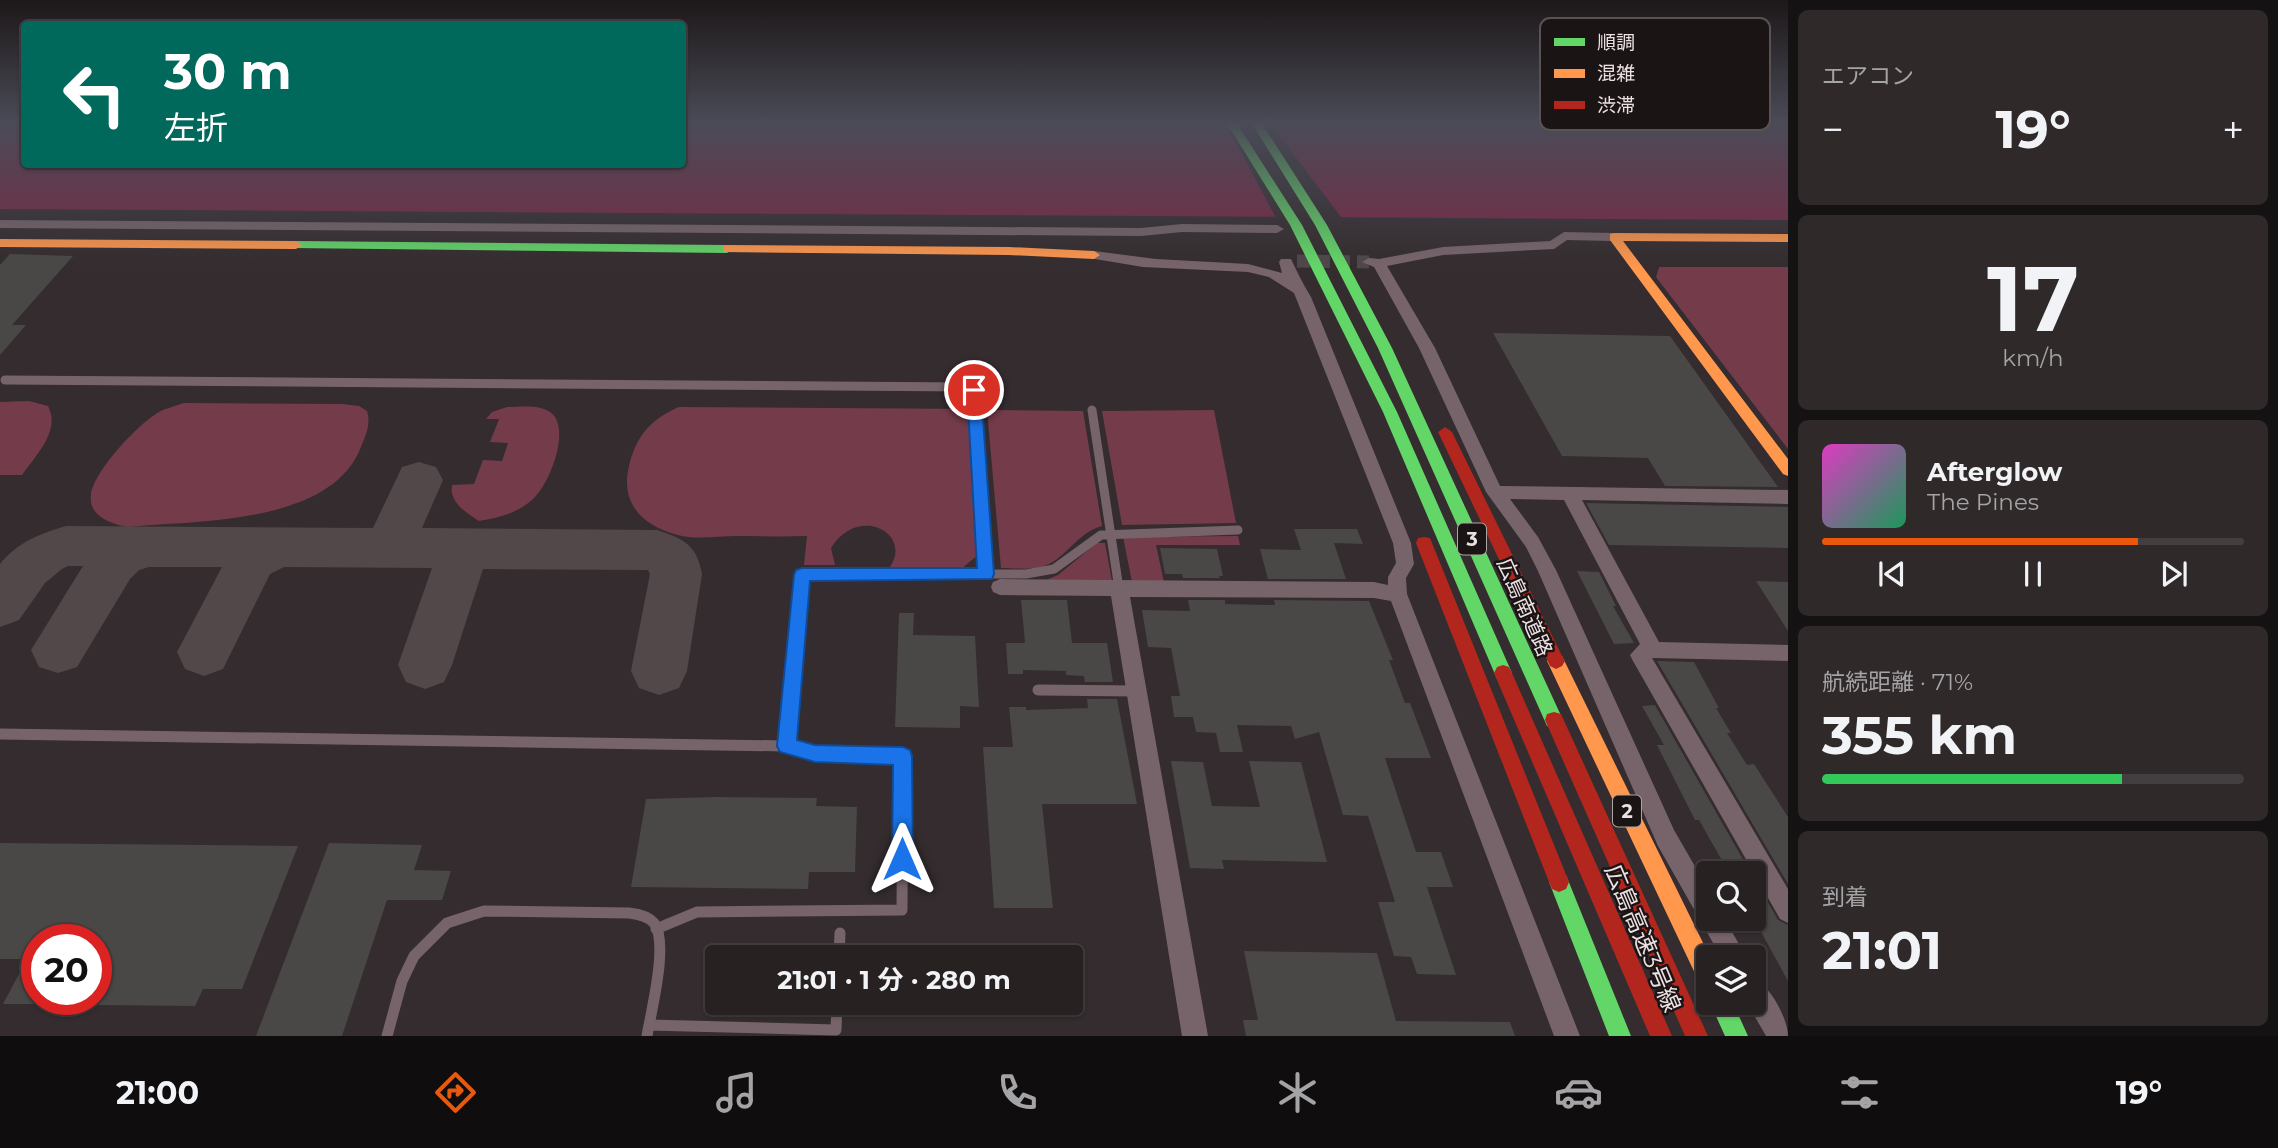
<!DOCTYPE html>
<html lang="ja">
<head>
<meta charset="utf-8">
<style>
  body { margin:0; font-family:Montserrat,"Noto Sans JP",sans-serif; background:#2f292a; color:#f1f3f6; height:100vh; display:flex; flex-direction:column; font-size:26px; white-space:nowrap }
  * { box-sizing:border-box; margin:0 }
  p { font-size:23px; color:#a4a3a5 }
  .icon { flex:none; width:38px; height:38px; fill:none; stroke:currentColor; stroke-width:2; stroke-linecap:round; stroke-linejoin:round }
  .map { position:relative; flex:1; overflow:hidden }
  .drawer { display:flex; flex-direction:column; gap:10px; padding:10px; background:#151213; width:490px }
  .drawer>* { flex:none }
  .top-card { position:absolute; left:21px; top:21px; width:665px; height:147px; border-radius:7px; box-shadow:0 2px 5px #0004,0 0 0 2px #433e40; background:#00695c; color:#fff; overflow:hidden }
  .fabs { position:absolute; left:1696px; top:861px; display:grid; gap:14px }
  .fabs a { display:grid; place-items:center; width:70px; height:70px; border-radius:7px; background:#272122; box-shadow:0 2px 5px #0004,0 0 0 2px #433e40; font-size:35px }
  .speed { position:absolute; left:21px; top:924px; display:flex; gap:14px; font-size:35px; font-weight:700; text-align:center }
  .speed>* { display:grid; place-content:center; width:91px; height:91px; border-radius:50%; background:#272122; box-shadow:0 2px 5px #0004,0 0 0 2px #433e40; line-height:1 }
  .speed .limit { border:10px solid #d22; background:#fff; color:#111 }
  .pin { position:absolute; display:grid; place-items:center; width:60px; height:60px; color:#fff; margin:-30px; border:4px solid #fff; border-radius:50%; box-shadow:0 2px 7px #0007 }
  .me { position:absolute; width:77px; margin:-38px; rotate:0deg; stroke-linejoin:round; filter:drop-shadow(0 0 5px #0008) }
  .turn { display:flex; align-items:center; gap:24px; height:147px; padding:0 28px; font-size:32px }
  .turn .icon { width:91px; height:91px; stroke-width:2.5 }
  .turn b { display:block; font-size:49px; line-height:60px }
  .big { font-size:52px; font-weight:700; line-height:1.1 }
  .drawer .tile { flex:1; display:flex; flex-direction:column; justify-content:center; gap:10px; min-width:0; padding:0 24px; border-radius:10px; background:#2f292a }
  .drawer .dial { align-items:center; gap:0 }
  .dial b { font-size:91px; line-height:1 }
  .song { display:flex; align-items:center; gap:21px }
  .cover { width:84px; height:84px; border-radius:10px; background:linear-gradient(135deg,hsl(310 70% 55%),hsl(150 70% 35%)) }
  .played { height:7px; border-radius:4px; background:linear-gradient(90deg,#ea580c 75%,#433e40 75%) }
  .keys { display:flex; justify-content:space-around; direction:ltr }
  .heat { display:flex; justify-content:space-between; align-items:center; font-size:38px; direction:ltr }
  .charge { height:10px; border-radius:5px; background:linear-gradient(90deg,#34c759 71%,#433e40 0) }
  .trip { position:absolute; left:705px; top:945px; width:378px; height:70px; border-radius:7px; background:#272122; box-shadow:0 2px 5px #0004,0 0 0 2px #433e40; font-weight:700; line-height:70px; text-align:center }
  .tab-bar { display:flex; height:112px; justify-content:space-around; align-items:center; background:#100d0e; color:#a4a3a5 }
  .tab-bar .icon { width:49px; height:49px }
  .tab-bar .active { color:#ea580c }
  .tab-bar b { font-size:32px; color:#f1f3f6 }
  main { display:flex; flex:1; min-height:0 }
  .map>svg:first-child { display:block }
  .green { fill:#743b4b }
  .water { fill:#7b2845 }
  .pier { fill:#342c2e }
  .lines { fill:none; stroke-linecap:round; stroke-linejoin:round }
  .taxiway { fill:#52484a; fill-rule:evenodd }
  .building { fill:#494846 }
  .street-tunnel { stroke:#4f4749; stroke-width:13; stroke-dasharray:13 7; stroke-linecap:butt }
  .lane-far1 { stroke:#77646a; stroke-width:9 }
  .lane { stroke:#77646a; stroke-width:11 }
  .street { fill:#77646a; fill-rule:evenodd }
  .fast { fill:#63d668; fill-rule:evenodd }
  .slow { fill:#ff974d; fill-rule:evenodd }
  .jam { fill:#b3261e; fill-rule:evenodd }
  .route { fill:#1a73e8; stroke:#114b97; stroke-width:2 }
  .labels { text-anchor:middle; dominant-baseline:central; stroke-width:5; stroke-linejoin:round; paint-order:stroke }
  .shield { fill:#1b1415; stroke:#ada4a5; stroke-width:2 }
  .shield-label { font-size:19px; font-weight:bold; fill:#ebe1e3 }
  .street-label { font-size:21px; fill:#ebe1e3; stroke:#1b1415 }
  .near-street-label { font-size:24px; fill:#ebe1e3; stroke:#1b1415 }
  .key { fill:#1b1415; stroke:#595253; stroke-width:2 }
  .key-label { font-size:19px; fill:#ebe1e3 }
</style>
</head>
<body>
<main>
<div class="map">
<svg width="1788" height="1036" viewBox="0 0 1788 1036">
  <rect width="100%" height="100%" fill="#342c2e"/>
  <path class="green" d="M1659,267h129v182l-132,-172z
    M29,401l19,5c13,25 -12,49 -26,69h-22v-73z
    M184,403l158,1 17,2 8,5c4,13 -1,24 -6,36 -30,78 -164,73 -233,80 -17,-3 -40,-11 -37,-32 3,-24 47,-71 68,-83 7,-4 17,-6 25,-9z
    M507,407c13,0 31,-3 43,5 22,15 0,72 -17,87 -15,14 -34,19 -54,22 -14,-9 -30,-19 -27,-36l22,-1 9,-24 19,1 6,-18 -18,-1 9,-23h-13l6,-7z
    M679,407l294,2 5,146 -17,14 -71,-2c23,-34 -32,-63 -59,-19l4,17h-31l3,-29c-23,1 -47,0 -70,0 -18,0 -42,4 -59,-1 -36,-9 -58,-32 -49,-69 7,-30 22,-47 50,-59z
    M987,410l96,1 19,115c-25,6 -37,35 -61,41 -12,3 -28,1 -40,1z
    M1214,410l22,113 -114,2 -20,-114z
    M1238,536l2,9h-84l8,37h-32l-9,-45z
    M1097,543h8l7,38 -66,-1 12,-5z"/>
  <path class="water" d="M0,122h24v42h658l1,-42h1105v98l-1788,-11z"/>
  <path class="pier" d="M1225,122h44l75,99 -67,-1z"/>
  <g class="lines">
    <path class="taxiway" d="M419,462l17,5 7,13 -21,48 235,2c27,9 40,15 45,44l-15,97 -8,17 -20,7 -20,-7 -8,-17 19,-97 -2,-4 -165,-1 -31,96 -8,17 -19,7 -19,-7 -8,-17 34,-97 -148,-1 -14,7 -47,95 -19,7 -19,-7 -8,-17 45,-85h-73l-10,3 -9,9 -53,88 -19,6 -19,-6 -8,-17 52,-84h-15l-6,3 -17,14 -26,37 -19,7v-63c18,-22 39,-30 66,-38l307,2 29,-61z"/>
  </g>
  <path class="building" d="M10,254l63,2 -61,69h14l-26,30v-90z
    M1493,333l177,3 108,151 -113,-1 -17,-28 -86,-2z
    M1586,503l202,4v41l-179,-3z
    M1294,529h63l6,15 -29,-1 12,36h-78l-8,-30 41,1z
    M1160,548l57,1 6,27h-4l1,2h-37l-1,-4h-17z
    M1577,571l22,1 17,34h-3l21,37 -20,1z
    M1756,581l32,1v49z
    M1021,600h46l5,43h35l6,39h-28l-1,-6 -18,-1v-4l-43,-1v4h-15l-2,-31h19z
    M1188,600h37v4l43,1h7l-1,-5 95,1 24,59h-4l16,43h5l21,55h-46l31,94h25l12,35h-26l29,88 -39,-1 -6,-17 -17,-1 -16,-54h17l-27,-86 -25,-1 -24,-83 -24,7 -4,-13 -54,-1 6,27h-23l-4,-19 -20,-1 -3,-15h-19l-3,-21h9l-9,-48 -23,-1 -6,-37 48,1z
    M899,613h15l-1,22 62,1 4,71 -19,-1v22l-65,-1z
    M1657,661l37,1 25,46h-3l15,25h-4l20,32 7,-1 34,53v67z
    M1087,699h30l20,105h-95l11,104h-59l-11,-161h30l-4,-40h17v3l62,-2z
    M1655,705l90,158 -21,1 -25,-44h-4l-38,-75h7l-22,-39z
    M1171,761l32,1 9,44 48,1 -11,-46 52,1 26,100 -105,-2 2,9 -34,-1z
    M715,797l102,1 -1,8 41,1 -2,65h-46l-1,17 -177,-2 15,-88z
    M0,843l298,3 -56,143h-39l-8,17 -99,-1v-65h-59v64h-34l24,-45h-27z
    M329,843l93,2 -8,25 37,1 -9,29h-55l-45,136h-86z
    M1754,878l24,42 10,5v56l-34,-62z
    M1244,951l133,2 19,68 114,1 5,14h-269l-3,-16h15z"/>
  <g class="lines">
    <path class="street-tunnel" d="M1297,261l72,1"/>
    <path class="lane-far1" d="M5,380l963,7 8,9 10,178 -184,1 -7,78
      M1092,410l27,179
      M986,574h40l28,-5 47,-34 137,-5"/>
    <path class="lane" d="M1038,690l98,1
      M0,734l787,12 8,-95
      M656,929l41,-17 205,-2 1,-154 -88,-2 -28,-8
      M839,957l1,-24
      M649,1025l187,5 1,-27
      M387,1036l15,-55 12,-25 33,-33 37,-12 145,2c9,1 19,3 25,10 15,20 -3,88 -7,113"/>
    <path class="street" d="M0,220l1141,8 41,-4 95,1 7,4 -7,4 -95,-1 -41,4 -1141,-8z
      M1564,232l50,1 7,4 -7,4 -47,-1 -13,9 -111,6 -56,11 48,82 65,138 288,4v14l-206,-4 77,142 129,3v16l-136,-3 136,231v34l-8,-4 -147,-258 -3,-6 10,-11 -76,-144 -54,-1 28,38 18,33 118,260 34,59v30h17l21,38h-25l-63,-111 -120,-275 -12,-24 -40,-55 -67,-144 -45,-81 -12,-5 7,-4 10,1 64,-12 107,-6z
      M1094,251l62,8 92,5 34,9 -3,-11 2,-3h10c6,13 12,25 20,38l100,246 3,21 -8,14 1,16 173,442h-26l-163,-435 -17,-3 -244,-1 78,439h-26l-71,-440 -111,-1 -7,-3 -2,-5 2,-5 7,-3 374,3 14,3v-8l8,-14 -3,-20 -99,-250 -25,-16 -21,-5 -105,-5 -54,-9 -2,-3z
      M1754,979c16,6 34,40 34,57h-22l-19,-33h7z"/>
    <path class="fast" d="M1226,122h10l66,103 95,187 115,261 -3,6 -6,2 -6,-2 -114,-267 -93,-187z
      M1251,122h10l66,103 65,123 171,372 -2,6 -7,2 -7,-2 -169,-378 -63,-123z
      M296,241l431,4 6,4 -6,4 -435,-5 -2,-3z
      M1559,872l7,3 65,161h-22l-60,-154 3,-7z
      M1710,1003h23l15,33h-23z"/>
    <path class="slow" d="M1614,233l174,1v8l-165,-1 165,218v17l-5,-2 -173,-234v-6z
      M0,239l296,2 6,4 -6,4 -296,-2z
      M727,245l282,2 85,4 6,4 -6,4 -85,-4 -286,-3v-6z
      M1556,653l6,3 148,301h-2v30l-8,-3 -153,-323 3,-5z"/>
    <path class="jam" d="M1445,427l7,5 110,224 3,5 -3,5 -6,3 -6,-3 -112,-234z
      M1424,537l6,1 2,5 137,339 -3,7 -7,3 -7,-3 -3,-7 -133,-339 2,-5z
      M1503,665l6,2 3,6 160,363h-22l-156,-363 3,-6z
      M1554,712l7,2 147,322h-23l-140,-316 2,-6z"/>
  </g>
  <linearGradient id="sky" x2="0" y2="1"><stop stop-color="#1d1819"/><stop offset="0.46" stop-color="#4a4b57"/><stop offset="1" stop-color="#4a4b57" stop-opacity="0"/></linearGradient>
  <rect width="1788" height="267" fill="url(#sky)"/>
  <path class="route" d="M974,385l7,5 13,184 -2,5 -182,2 -13,159 18,5 88,2 7,3 2,6 1,103 -3,7 -8,3 -7,-3 -3,-7 1,-94 -78,-3 -35,-10 -3,-6 17,-171 2,-5 6,-2h175l-10,-178z"/>
  <g class="labels">
    <g class="shield">
      <rect x="1458" y="523.5" width="28" height="31" rx="5"/>
      <rect x="1613" y="795.5" width="28" height="31" rx="5"/>
    </g>
    <g class="shield-label">
      <text x="1472" y="539">3</text>
      <text x="1627" y="811">2</text>
    </g>
    <g class="street-label">
      <text transform="translate(1525 607) rotate(66)">広島南道路</text>
    </g>
    <g class="near-street-label">
      <text transform="translate(1643 938) rotate(67)">広島高速3号線</text>
    </g>
  </g>
  <rect x="1540" y="18" width="230" height="112" rx="10" class="key"/>
  <rect x="1554" y="38" width="31" height="8" fill="#63d668"/>
  <rect x="1554" y="69" width="31" height="9" fill="#ff974d"/>
  <rect x="1554" y="101" width="31" height="8" fill="#b3261e"/>
  <g class="key-label">
    <text x="1597" y="49">順調</text>
    <text x="1597" y="80">混雑</text>
    <text x="1597" y="112">渋滞</text>
  </g>
</svg>
<div class="fabs">
<a><svg class="icon" aria-label="search" viewBox="0 0 24 24"><circle cx="10" cy="10" r="6"/><path d="M15 15l6 6"/></svg></a>
<a><svg class="icon" aria-label="layers" viewBox="0 0 24 24"><path d="M12 4l9 5-9 5-9-5zM3 14l9 5 9-5"/></svg></a>
</div>
<div class="speed"><div class="limit">20</div></div>
<div class="pin" style="left:974px;top:390px;background:#d93025"><svg class="icon" aria-label="arrive" viewBox="0 0 24 24"><path d="M6 21V4h12l-3 4 3 4H6"/></svg></div>
<svg class="me" style="left:902px;top:859px" viewBox="-20 -20 40 40"><path d="M0-17L14 15 0 8-14 15z" fill="#1a73e8" stroke="#fff" stroke-width="4"/></svg>
<div class="trip">21:01 · 1 分 · 280 m</div>
<div class="top-card">
<div class="turn"><svg class="icon" aria-label="left" viewBox="0 0 24 24"><path d="M17 20v-9H6M10 6l-5 5 5 5"/></svg><div><b>30 m</b>左折</div></div>
</div>
</div>
<section class="drawer">
<div class="tile"><p>エアコン</p>
<div class="heat"><a>−</a><b class="big">19°</b><a>+</a></div>
</div>
<div class="tile dial"><b>17</b><p>km/h</p></div>
<div class="tile">
<div class="song"><i class="cover"></i><div><b>Afterglow</b><p>The Pines</p></div></div>
<div class="played"></div>
<div class="keys"><svg class="icon" aria-label="previous" viewBox="0 0 24 24"><path d="M18 5L8 12l10 7zM5 5v14"/></svg><svg class="icon" aria-label="pause" viewBox="0 0 24 24"><path d="M8 5v14M16 5v14"/></svg><svg class="icon" aria-label="next" viewBox="0 0 24 24"><path d="M6 5l10 7-10 7zM19 5v14"/></svg></div>
</div>
<div class="tile"><p>航続距離 · 71%</p><b class="big">355 km</b><div class="charge"></div></div>
<div class="tile"><p>到着</p><b class="big">21:01</b></div>
</section>
</main>
<nav class="tab-bar">
<b>21:00</b>
<svg class="icon active" aria-label="directions" viewBox="0 0 24 24"><path d="M12 3l9 9-9 9-9-9zM9 14v-3h6M13 9l2 2-2 2"/></svg>
<svg class="icon" aria-label="music" viewBox="0 0 24 24"><path d="M9 18V5l10-2v13"/><circle cx="6" cy="18" r="3"/><circle cx="16" cy="16" r="3"/></svg>
<svg class="icon" aria-label="phone" viewBox="0 0 24 24"><path d="M5 4h4l2 5-3 2q2 4 5 5l2-3 5 2v4C11 20 4 13 5 4z"/></svg>
<svg class="icon" aria-label="climate" viewBox="0 0 24 24"><path d="M12 3v18M4 7l16 10M4 17L20 7"/></svg>
<svg class="icon" aria-label="car" viewBox="0 0 24 24"><path d="M5 17H2v-5l4-1 3-4h7l3 4 3 1v5h-3M9 17h6M6 11h13"/><circle cx="7" cy="17" r="2"/><circle cx="17" cy="17" r="2"/></svg>
<svg class="icon" aria-label="filters" viewBox="0 0 24 24"><path d="M4 7h16M4 17h16"/><circle cx="9" cy="7" r="2"/><circle cx="15" cy="17" r="2"/></svg>
<b>19°</b>
</nav>
</body>
</html>
